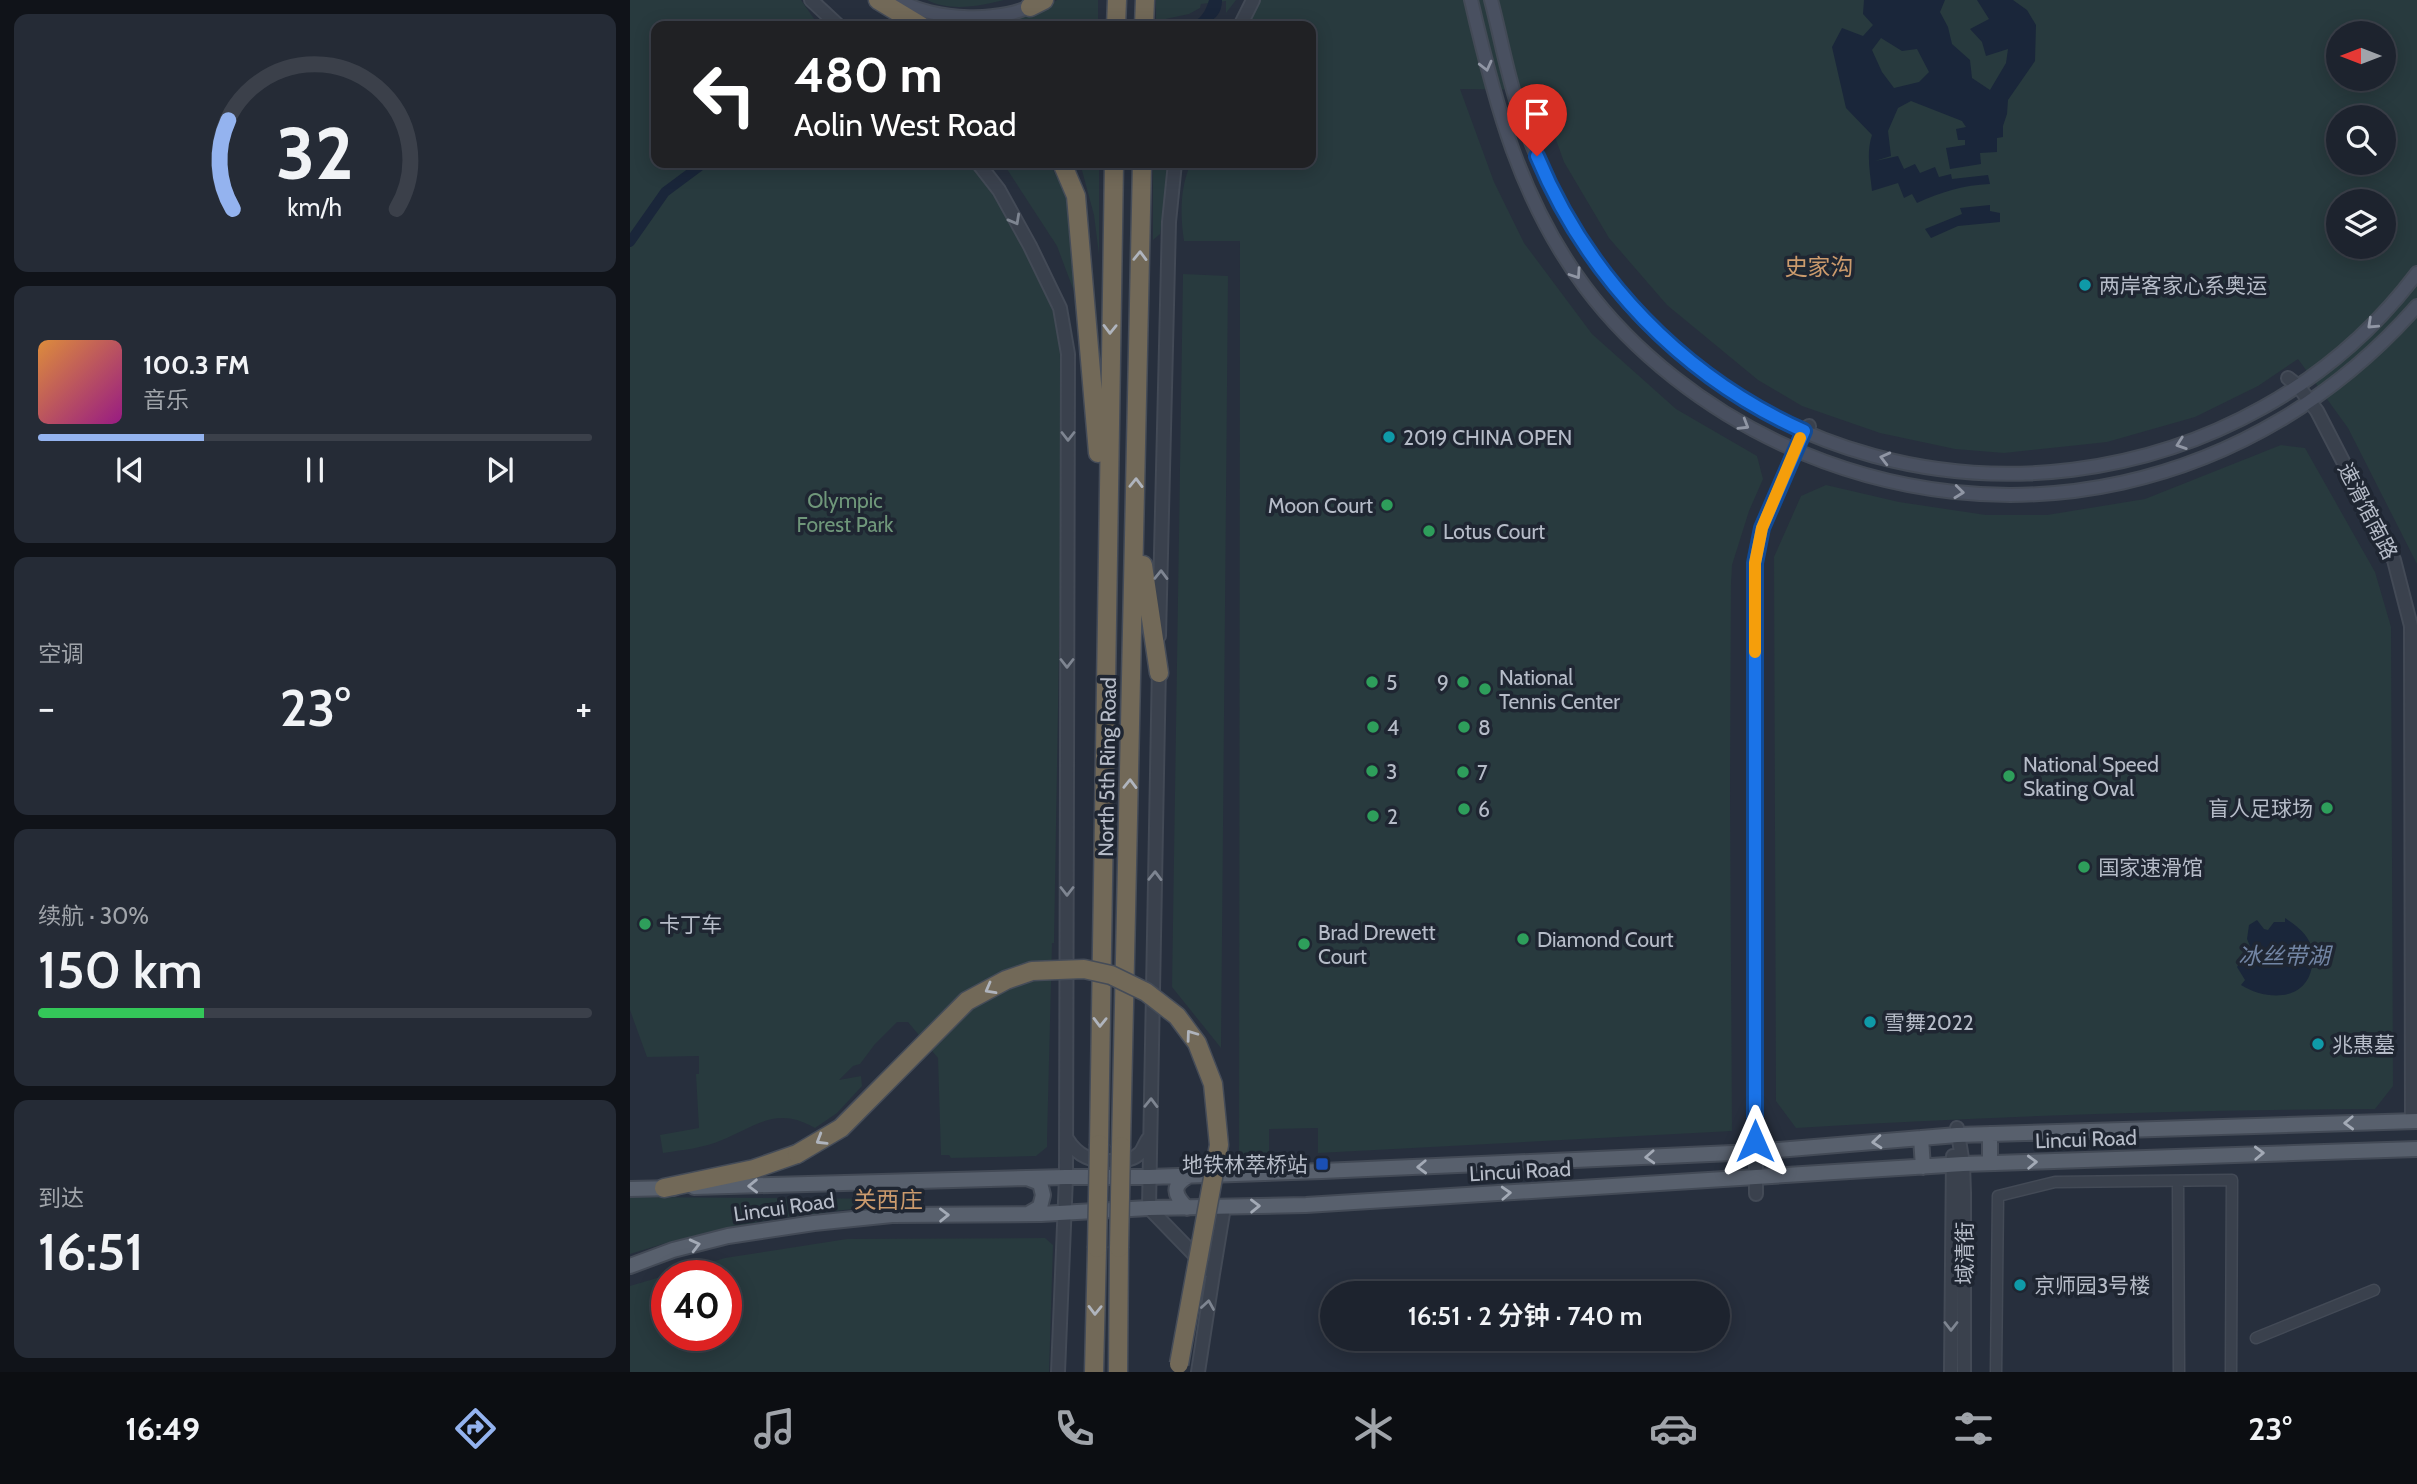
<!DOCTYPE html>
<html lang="zh">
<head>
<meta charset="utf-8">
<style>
  body { margin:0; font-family:Cabin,"Noto Sans SC",sans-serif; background:#252b36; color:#f1f3f6; height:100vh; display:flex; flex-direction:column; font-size:26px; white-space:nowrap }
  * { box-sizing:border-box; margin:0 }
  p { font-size:23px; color:#a0a4aa }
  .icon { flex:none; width:38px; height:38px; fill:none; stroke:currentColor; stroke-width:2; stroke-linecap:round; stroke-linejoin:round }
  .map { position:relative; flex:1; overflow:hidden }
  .side { display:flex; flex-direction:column; gap:14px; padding:14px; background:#101319; width:630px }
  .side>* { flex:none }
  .top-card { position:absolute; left:21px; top:21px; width:665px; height:147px; border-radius:14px; box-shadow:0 4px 18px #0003,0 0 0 2px #3b404a; background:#202124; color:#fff; overflow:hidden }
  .needle { width:46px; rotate:270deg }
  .buttons { position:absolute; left:1696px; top:21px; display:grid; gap:14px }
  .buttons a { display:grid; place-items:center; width:70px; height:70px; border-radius:50%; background:#1d232e; box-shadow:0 4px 18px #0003,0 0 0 2px #3b404a; font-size:35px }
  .speed { position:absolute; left:21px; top:1260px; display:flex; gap:14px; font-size:35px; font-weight:700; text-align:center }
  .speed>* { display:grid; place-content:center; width:91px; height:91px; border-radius:50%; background:#1d232e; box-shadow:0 4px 18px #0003,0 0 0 2px #3b404a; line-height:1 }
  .speed .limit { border:10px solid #d22; background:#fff; color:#111 }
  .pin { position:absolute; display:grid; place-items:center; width:60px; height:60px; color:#fff; margin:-72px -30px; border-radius:50% 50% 50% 0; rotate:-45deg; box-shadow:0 0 7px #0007 }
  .pin .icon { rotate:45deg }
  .me { position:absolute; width:77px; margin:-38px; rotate:0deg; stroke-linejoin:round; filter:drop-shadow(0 0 5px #0008) }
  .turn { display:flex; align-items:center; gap:24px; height:147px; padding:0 28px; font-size:32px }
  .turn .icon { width:91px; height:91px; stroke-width:2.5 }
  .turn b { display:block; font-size:49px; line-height:60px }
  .big { font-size:52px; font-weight:600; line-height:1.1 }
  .side .tile { flex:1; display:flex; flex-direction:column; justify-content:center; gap:10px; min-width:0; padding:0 24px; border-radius:14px; background:#252b36 }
  .side .dial { align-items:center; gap:0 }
  .dial svg { height:182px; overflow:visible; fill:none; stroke:#3b404a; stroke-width:7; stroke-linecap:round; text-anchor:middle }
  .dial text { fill:#f1f3f6; stroke:none }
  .song { display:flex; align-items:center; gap:21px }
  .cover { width:84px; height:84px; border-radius:10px; background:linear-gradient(135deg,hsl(30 70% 55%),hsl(310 70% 35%)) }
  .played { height:7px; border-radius:4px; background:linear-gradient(90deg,#94b3ef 30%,#3b404a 30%) }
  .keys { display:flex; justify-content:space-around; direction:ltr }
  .heat { display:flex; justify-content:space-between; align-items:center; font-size:38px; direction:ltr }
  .charge { height:10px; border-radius:5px; background:linear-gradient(90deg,#34c759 30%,#3b404a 0) }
  .trip { position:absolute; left:690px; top:1281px; width:410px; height:70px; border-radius:35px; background:#1d232e; box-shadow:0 4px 18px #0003,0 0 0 2px #3b404a; font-weight:600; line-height:70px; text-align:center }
  .tab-bar { display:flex; height:112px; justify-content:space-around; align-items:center; background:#0c0e12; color:#a0a4aa }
  .tab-bar .icon { width:49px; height:49px }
  .tab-bar .on { color:#94b3ef }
  .tab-bar b { font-size:32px; color:#f1f3f6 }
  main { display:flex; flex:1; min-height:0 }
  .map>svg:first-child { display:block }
  .green { fill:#283a3e; fill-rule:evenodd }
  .water { fill:#1a263a; fill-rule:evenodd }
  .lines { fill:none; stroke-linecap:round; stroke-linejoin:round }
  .canal { stroke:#1a263a; stroke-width:10 }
  .minor-casing { stroke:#434a56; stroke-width:13 }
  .tertiary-casing { stroke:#434a56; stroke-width:16 }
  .secondary-casing { stroke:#434a56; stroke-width:16 }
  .primary-casing { stroke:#434a56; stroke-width:18 }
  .motorway-casing { stroke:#454c58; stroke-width:21 }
  .minor { stroke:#3a414d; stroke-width:10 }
  .tertiary { stroke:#3a414d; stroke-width:12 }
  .secondary { stroke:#495060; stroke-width:12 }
  .primary { stroke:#58606d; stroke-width:14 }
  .motorway { stroke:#726958; stroke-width:18 }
  .motorway-bridge-casing { stroke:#454c58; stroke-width:21; stroke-linecap:butt }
  .motorway-bridge { stroke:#726958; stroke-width:18 }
  .oneway { stroke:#9096a4 }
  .oneway2 { stroke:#7e8591 }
  .oneway3 { stroke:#afb4bd }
  .oneway4 { stroke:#a3aab6 }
  .route-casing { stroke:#114b97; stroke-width:18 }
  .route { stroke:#1a73e8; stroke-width:12 }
  .slow { stroke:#f59e0b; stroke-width:12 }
  .culture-dot { fill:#0f9aa8; stroke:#1f2632; stroke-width:2.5 }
  .leisure-dot { fill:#2e9e5b; stroke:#1f2632; stroke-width:2.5 }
  .transit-dot { fill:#1a4fb4; stroke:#1f2632; stroke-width:2.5 }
  .labels { text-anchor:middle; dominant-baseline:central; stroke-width:7; stroke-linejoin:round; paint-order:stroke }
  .poi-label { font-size:21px; fill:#b6bcc8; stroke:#1f2632; text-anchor:start }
  .park-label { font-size:21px; fill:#6f977a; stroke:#1f2632 }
  .street-label { font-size:21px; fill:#b6bcc8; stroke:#1f2632 }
  .neighbourhood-label { font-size:23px; fill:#cc9b6d; stroke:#1f2632 }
  .water-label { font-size:23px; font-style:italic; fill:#7285a4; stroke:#1f2632 }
</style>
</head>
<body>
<main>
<section class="side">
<div class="tile dial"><svg viewBox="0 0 100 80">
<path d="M14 69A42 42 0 1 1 86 69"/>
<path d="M14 69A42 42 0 0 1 12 30" stroke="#94b3ef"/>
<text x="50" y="56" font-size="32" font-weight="700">32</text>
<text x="50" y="72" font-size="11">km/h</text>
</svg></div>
<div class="tile">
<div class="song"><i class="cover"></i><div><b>100.3 FM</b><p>音乐</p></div></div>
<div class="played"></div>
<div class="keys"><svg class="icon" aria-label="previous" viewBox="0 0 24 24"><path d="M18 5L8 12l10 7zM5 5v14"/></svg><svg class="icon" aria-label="pause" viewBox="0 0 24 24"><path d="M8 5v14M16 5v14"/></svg><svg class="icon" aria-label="next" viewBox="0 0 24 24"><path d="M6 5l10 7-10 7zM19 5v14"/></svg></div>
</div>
<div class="tile"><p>空调</p>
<div class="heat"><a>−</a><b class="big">23°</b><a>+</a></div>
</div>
<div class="tile"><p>续航 · 30%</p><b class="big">150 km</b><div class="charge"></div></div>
<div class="tile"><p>到达</p><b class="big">16:51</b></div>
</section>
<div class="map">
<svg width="1787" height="1372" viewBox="0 0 1787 1372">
  <rect width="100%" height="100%" fill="#272f3d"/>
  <path class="green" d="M0,0h171l18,26h-163v137h315l23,29 64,119 6,45 -10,587h-2l-5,197v7l-11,9 -85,2 -2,-3h-8l-3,-97 -30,-36h-11l-22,22 -15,20 -7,2 -14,14 22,-4 1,10 -25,27 -22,15c-38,-22 -57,-3 -93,12 -18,8 -40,10 -59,13l-3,-18 39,-7 -3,-54h3v-18l-52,1 -17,-47z
    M297,0h77c-24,6 -54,12 -77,0z
    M427,0h41v26h-140c37,-3 67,-5 99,-26z
    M526,0h80l-10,13v-12l-25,3 -1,4 -11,6 -33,7z
    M614,0h1173v564l-69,-136 -50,-69 -40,27 -63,31 -88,25 -103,11 -49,-4 -75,-16 -78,-27 -44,-26 -91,-75 -58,-67 -45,-76 -26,-72 -78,-1 34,93 30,61 68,91 84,75 81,47 6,23 -14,32 -17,54 -1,19 -1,210 2,337 -414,22v-25l-49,1v25l-30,1 1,-914h-56c-4,-26 -4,-54 7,-78h120v-137h-64l8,-17zM1708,33h46v46h-46zM1708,117h46v46h-46zM1708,201h46v46h-46z
    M373,163h46l19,34 10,105 -21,-56z
    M450,163h19v92l-5,-40z
    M523,163h16l-9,71 -7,6z
    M553,274l45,2 -7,772 -49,-61z
    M1651,445l24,3 70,124 16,55 2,459 -18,23c-193,1 -386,7 -579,19l-20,-27 -2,-544 27,-61 25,-11 73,17 87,13h61l98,-16z
    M0,1197l289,2c-39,8 -78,11 -117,16 -58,8 -117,21 -172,39z
    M415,1238l8,7 -4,127h-419v-86l95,-28 122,-19zM37,1276h59v59h-59z"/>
  <path class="water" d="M579,0h13c0,26 -26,26 -45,26 19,-3 26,-7 32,-26z
    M1234,0h81l-5,12 8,15 4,17 18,16 2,18 18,12 16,-27 2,-14 -22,7 -4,-14 -12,-13 19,-10 -12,-19h36l14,10 9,15 -1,36 -27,39 -1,14 -4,12v11l-6,1v14l-17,1 1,11 -31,5 -4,-21 19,-3v-5h-7l-2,-11 10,-2 -4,-6 -51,-20 -13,7 -10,23 3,25 -16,5 23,-5 6,13 11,-5 5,9 15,-6 4,10 12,-3 1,5 36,-4 2,9c-26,1 -49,8 -73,19l-5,-9 -8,4 -6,-15 -26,8c-2,-19 -6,-38 0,-56l-26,-27 -14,-61 10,-19 21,8 10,-11 -10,-11zM1251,38l21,13 15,-2 12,23 -10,10 -25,6 -12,-16 -10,-22z
    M1360,205v6l10,2v9l-42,4 -27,12 -6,-9 37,-15 -2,-6z
    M1655,918c9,6 19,13 24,23 4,8 4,17 3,26 -7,36 -47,33 -71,18l4,-5 -8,-13 4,-6h4l6,5 6,-3 -10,-24 2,-14 8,-5 7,9 4,1 6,-8h11z"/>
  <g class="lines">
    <path class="canal" d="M0,242l35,-50 39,-29"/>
    <defs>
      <path id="minor" d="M1548,1181l1,191
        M1626,1338l118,-48
        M1366,1372l2,-176 57,-14 177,-2 -1,192"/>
      <path id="tertiary" d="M181,0l28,26
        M610,26l13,-26
        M348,163l21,27 31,56 30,62 8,46 -2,823 -8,195
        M1658,378l10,8 19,25 77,149 17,66 1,495
        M529,636l10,-414 6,-59
        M529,665l-10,543 64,66 -15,98
        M1327,1128l6,36 1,29v179
        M437,1139c11,18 25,23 47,22 9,-1 18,0 26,-8 3,-3 5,-10 8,-14
        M1126,1194l-1,-631 7,-35 41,-97 6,-5
        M583,1274l11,-67
        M1321,1372l2,-216"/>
      <path id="secondary" d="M270,0c30,21 108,24 137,2
        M841,0c24,104 49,200 114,287 50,67 122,122 197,157 223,103 473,46 635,-138
        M861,0c9,34 15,69 26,103 24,75 63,145 115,204 18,21 39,38 59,55 220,180 556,137 726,-89"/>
      <path id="primary" d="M1360,1134v29
        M1291,1138l2,29
        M397,1178l13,5 3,12 -3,12 -12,7
        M64,1187l372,-10h83l173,-6 433,-19 202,-17 460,-14
        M0,1189l44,-1
        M557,1208c-13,-13 -16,-23 2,-32
        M0,1266l43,-16 55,-14 86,-13 78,-8 149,-1 108,-6 157,-3 657,-41 454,-15"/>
      <path id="motorway" d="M248,0l43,26
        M400,7l14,-7
        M486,26l1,-26
        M514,26l1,-26
        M432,163l14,33 22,257
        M513,565l16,108
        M469,1144l15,-981
        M491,1146l21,-983
        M34,1188l90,-19 43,-15
        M464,1372l3,-124
        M488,1372l1,-124"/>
    </defs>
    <use href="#minor" class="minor-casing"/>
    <use href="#tertiary" class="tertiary-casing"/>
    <use href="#secondary" class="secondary-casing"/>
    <use href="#primary" class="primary-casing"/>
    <use href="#motorway" class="motorway-casing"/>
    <use href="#minor" class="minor"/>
    <use href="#tertiary" class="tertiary"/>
    <use href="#secondary" class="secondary"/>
    <use href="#primary" class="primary"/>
    <use href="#motorway" class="motorway"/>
    <defs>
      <path id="motorway-bridge" d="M167,1154l44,-26 126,-127 39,-21 26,-9 52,-2 27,6 35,17 31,24 20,27 16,41 6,61 -40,219
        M467,1248l2,-104
        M489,1248l2,-102"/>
    </defs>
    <use href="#motorway-bridge" class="motorway-bridge-casing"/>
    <use href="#motorway-bridge" class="motorway-bridge"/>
  </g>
  <defs><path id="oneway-chevron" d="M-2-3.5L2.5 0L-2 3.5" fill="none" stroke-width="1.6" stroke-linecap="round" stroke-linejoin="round" transform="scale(1.75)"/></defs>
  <g class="oneway">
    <use href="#oneway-chevron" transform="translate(856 66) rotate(76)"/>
    <use href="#oneway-chevron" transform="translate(946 274) rotate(56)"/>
    <use href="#oneway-chevron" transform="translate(1742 324) rotate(137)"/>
    <use href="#oneway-chevron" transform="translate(1114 425) rotate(31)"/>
    <use href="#oneway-chevron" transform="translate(1551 444) rotate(161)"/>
    <use href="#oneway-chevron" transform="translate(1255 458) rotate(-166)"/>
    <use href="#oneway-chevron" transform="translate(1329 492) rotate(6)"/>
  </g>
  <g class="oneway2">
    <use href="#oneway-chevron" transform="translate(385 220) rotate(61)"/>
    <use href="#oneway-chevron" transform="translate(438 436) rotate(90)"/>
    <use href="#oneway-chevron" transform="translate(531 575) rotate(-89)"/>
    <use href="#oneway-chevron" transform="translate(437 663) rotate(90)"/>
    <use href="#oneway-chevron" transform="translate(525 876) rotate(-89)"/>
    <use href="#oneway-chevron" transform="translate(437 891) rotate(90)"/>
    <use href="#oneway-chevron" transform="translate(521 1103) rotate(-89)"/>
    <use href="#oneway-chevron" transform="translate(578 1305) rotate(-81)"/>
    <use href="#oneway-chevron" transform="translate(1321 1326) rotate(90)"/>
  </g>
  <g class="oneway3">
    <use href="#oneway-chevron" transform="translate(510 256) rotate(-89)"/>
    <use href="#oneway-chevron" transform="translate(480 329) rotate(91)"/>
    <use href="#oneway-chevron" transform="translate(506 483) rotate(-89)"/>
    <use href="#oneway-chevron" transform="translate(500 784) rotate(-89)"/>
    <use href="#oneway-chevron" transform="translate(360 989) rotate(151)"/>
    <use href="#oneway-chevron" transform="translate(470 1022) rotate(91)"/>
    <use href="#oneway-chevron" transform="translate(561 1035) rotate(-126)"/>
    <use href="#oneway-chevron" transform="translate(191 1140) rotate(149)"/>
    <use href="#oneway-chevron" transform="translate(465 1310) rotate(91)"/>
  </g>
  <g class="oneway4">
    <use href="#oneway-chevron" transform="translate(1719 1123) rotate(178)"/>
    <use href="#oneway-chevron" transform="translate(1247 1142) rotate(175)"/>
    <use href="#oneway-chevron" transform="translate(1629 1153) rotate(-2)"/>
    <use href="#oneway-chevron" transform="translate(1020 1157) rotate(177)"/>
    <use href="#oneway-chevron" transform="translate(1402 1162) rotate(-2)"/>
    <use href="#oneway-chevron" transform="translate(792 1167) rotate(178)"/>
    <use href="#oneway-chevron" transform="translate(123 1186) rotate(179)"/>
    <use href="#oneway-chevron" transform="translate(876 1193) rotate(-3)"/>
    <use href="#oneway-chevron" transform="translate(625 1206) rotate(-1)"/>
    <use href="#oneway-chevron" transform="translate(314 1215) rotate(-1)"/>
    <use href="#oneway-chevron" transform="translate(65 1245) rotate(-14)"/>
  </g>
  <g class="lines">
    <defs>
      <path id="route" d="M907,156c51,122 146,221 267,275l-42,97 -7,35v578"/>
    </defs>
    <use href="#route" class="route-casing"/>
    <use href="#route" class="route"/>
    <path class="slow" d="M1125,652v-89l7,-35 38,-90"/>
  </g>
  <g class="culture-dot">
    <circle cx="1455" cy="285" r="7"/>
    <circle cx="759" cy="437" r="7"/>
    <circle cx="1240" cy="1022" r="7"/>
    <circle cx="1688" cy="1044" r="7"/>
    <circle cx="1390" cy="1285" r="7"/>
  </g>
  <g class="leisure-dot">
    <circle cx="757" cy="505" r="7"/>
    <circle cx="799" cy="531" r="7"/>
    <circle cx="742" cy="682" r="7"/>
    <circle cx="833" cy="682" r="7"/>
    <circle cx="855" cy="689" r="7"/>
    <circle cx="743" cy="727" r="7"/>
    <circle cx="834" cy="727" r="7"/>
    <circle cx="742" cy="771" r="7"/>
    <circle cx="833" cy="772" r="7"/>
    <circle cx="1379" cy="776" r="7"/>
    <circle cx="1697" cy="808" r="7"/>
    <circle cx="834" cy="809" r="7"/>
    <circle cx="743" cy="816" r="7"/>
    <circle cx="1454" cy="867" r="7"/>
    <circle cx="15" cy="924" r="7"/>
    <circle cx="893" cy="939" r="7"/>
    <circle cx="674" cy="944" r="7"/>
  </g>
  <rect class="transit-dot" x="685" y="1157" width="14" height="14" rx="3.5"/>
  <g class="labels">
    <g class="poi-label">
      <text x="1469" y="285">两岸客家心系奥运</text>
      <text x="773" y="437">2019 CHINA OPEN</text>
      <text x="743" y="505" text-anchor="end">Moon Court</text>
      <text x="813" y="531">Lotus Court</text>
      <text x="869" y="677">National<tspan x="869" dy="24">Tennis Center</tspan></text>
      <text x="756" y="682">5</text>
      <text x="819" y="682" text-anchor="end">9</text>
      <text x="757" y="727">4</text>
      <text x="848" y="727">8</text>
      <text x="1393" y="764">National Speed<tspan x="1393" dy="24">Skating Oval</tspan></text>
      <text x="756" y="771">3</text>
      <text x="847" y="772">7</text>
      <text x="1683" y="808" text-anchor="end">盲人足球场</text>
      <text x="848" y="809">6</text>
      <text x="757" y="816">2</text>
      <text x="1468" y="867">国家速滑馆</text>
      <text x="29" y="924">卡丁车</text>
      <text x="688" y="932">Brad Drewett<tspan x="688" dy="24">Court</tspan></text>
      <text x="907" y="939">Diamond Court</text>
      <text x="1254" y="1022">雪舞2022</text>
      <text x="1702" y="1044">兆惠墓</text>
      <text x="678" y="1164" text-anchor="end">地铁林萃桥站</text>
      <text x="1404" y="1285">京师园3号楼</text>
    </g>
    <g class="park-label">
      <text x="215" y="500">Olympic<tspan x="215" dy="24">Forest Park</tspan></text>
    </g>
    <g class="street-label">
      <text transform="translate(1738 511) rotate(63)">速滑馆南路</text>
      <text transform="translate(477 767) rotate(-89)">North 5th Ring Road</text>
      <text transform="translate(1456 1139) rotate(-2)">Lincui Road</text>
      <text transform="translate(890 1171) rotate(-3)">Lincui Road</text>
      <text transform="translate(154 1207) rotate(-8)">Lincui Road</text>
      <text transform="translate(1334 1253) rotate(-90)">域清街</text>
    </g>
    <g class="neighbourhood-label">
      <text x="1189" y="267">史家沟</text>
      <text x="258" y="1200">关西庄</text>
    </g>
    <g class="water-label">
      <text x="1654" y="956">冰丝带湖</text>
    </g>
  </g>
</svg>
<div class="buttons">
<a><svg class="needle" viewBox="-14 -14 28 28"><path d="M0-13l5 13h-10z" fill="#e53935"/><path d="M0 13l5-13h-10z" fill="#a0a4aa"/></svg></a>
<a><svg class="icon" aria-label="search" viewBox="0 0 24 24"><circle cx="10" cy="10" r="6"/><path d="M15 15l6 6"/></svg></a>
<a><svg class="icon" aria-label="layers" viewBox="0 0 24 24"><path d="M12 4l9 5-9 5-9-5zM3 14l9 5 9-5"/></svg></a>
</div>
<div class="speed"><div class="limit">40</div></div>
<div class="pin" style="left:907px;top:156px;background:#d93025"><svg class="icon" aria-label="arrive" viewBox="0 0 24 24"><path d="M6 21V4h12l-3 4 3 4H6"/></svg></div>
<svg class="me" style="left:1125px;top:1141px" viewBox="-20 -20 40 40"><path d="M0-17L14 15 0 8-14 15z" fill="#1a73e8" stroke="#fff" stroke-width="4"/></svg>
<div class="trip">16:51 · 2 分钟 · 740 m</div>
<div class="top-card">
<div class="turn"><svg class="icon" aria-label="left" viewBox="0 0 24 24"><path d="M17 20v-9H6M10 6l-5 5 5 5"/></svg><div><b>480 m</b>Aolin West Road</div></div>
</div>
</div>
</main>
<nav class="tab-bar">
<b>16:49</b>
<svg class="icon on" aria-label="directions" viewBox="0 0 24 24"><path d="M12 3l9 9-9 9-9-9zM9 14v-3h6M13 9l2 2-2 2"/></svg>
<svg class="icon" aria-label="music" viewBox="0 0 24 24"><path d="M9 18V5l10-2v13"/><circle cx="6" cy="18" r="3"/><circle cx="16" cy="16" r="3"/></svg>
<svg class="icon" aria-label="phone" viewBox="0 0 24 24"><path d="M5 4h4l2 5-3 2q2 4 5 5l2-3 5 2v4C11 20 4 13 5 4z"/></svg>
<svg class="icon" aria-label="climate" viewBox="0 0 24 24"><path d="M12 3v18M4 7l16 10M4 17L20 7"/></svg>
<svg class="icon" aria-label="car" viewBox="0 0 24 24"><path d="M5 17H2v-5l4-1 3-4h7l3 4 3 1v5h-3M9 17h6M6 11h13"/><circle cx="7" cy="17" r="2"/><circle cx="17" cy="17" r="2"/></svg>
<svg class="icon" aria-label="filters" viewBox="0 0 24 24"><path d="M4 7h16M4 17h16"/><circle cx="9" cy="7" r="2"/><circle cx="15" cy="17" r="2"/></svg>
<b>23°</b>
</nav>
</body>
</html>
